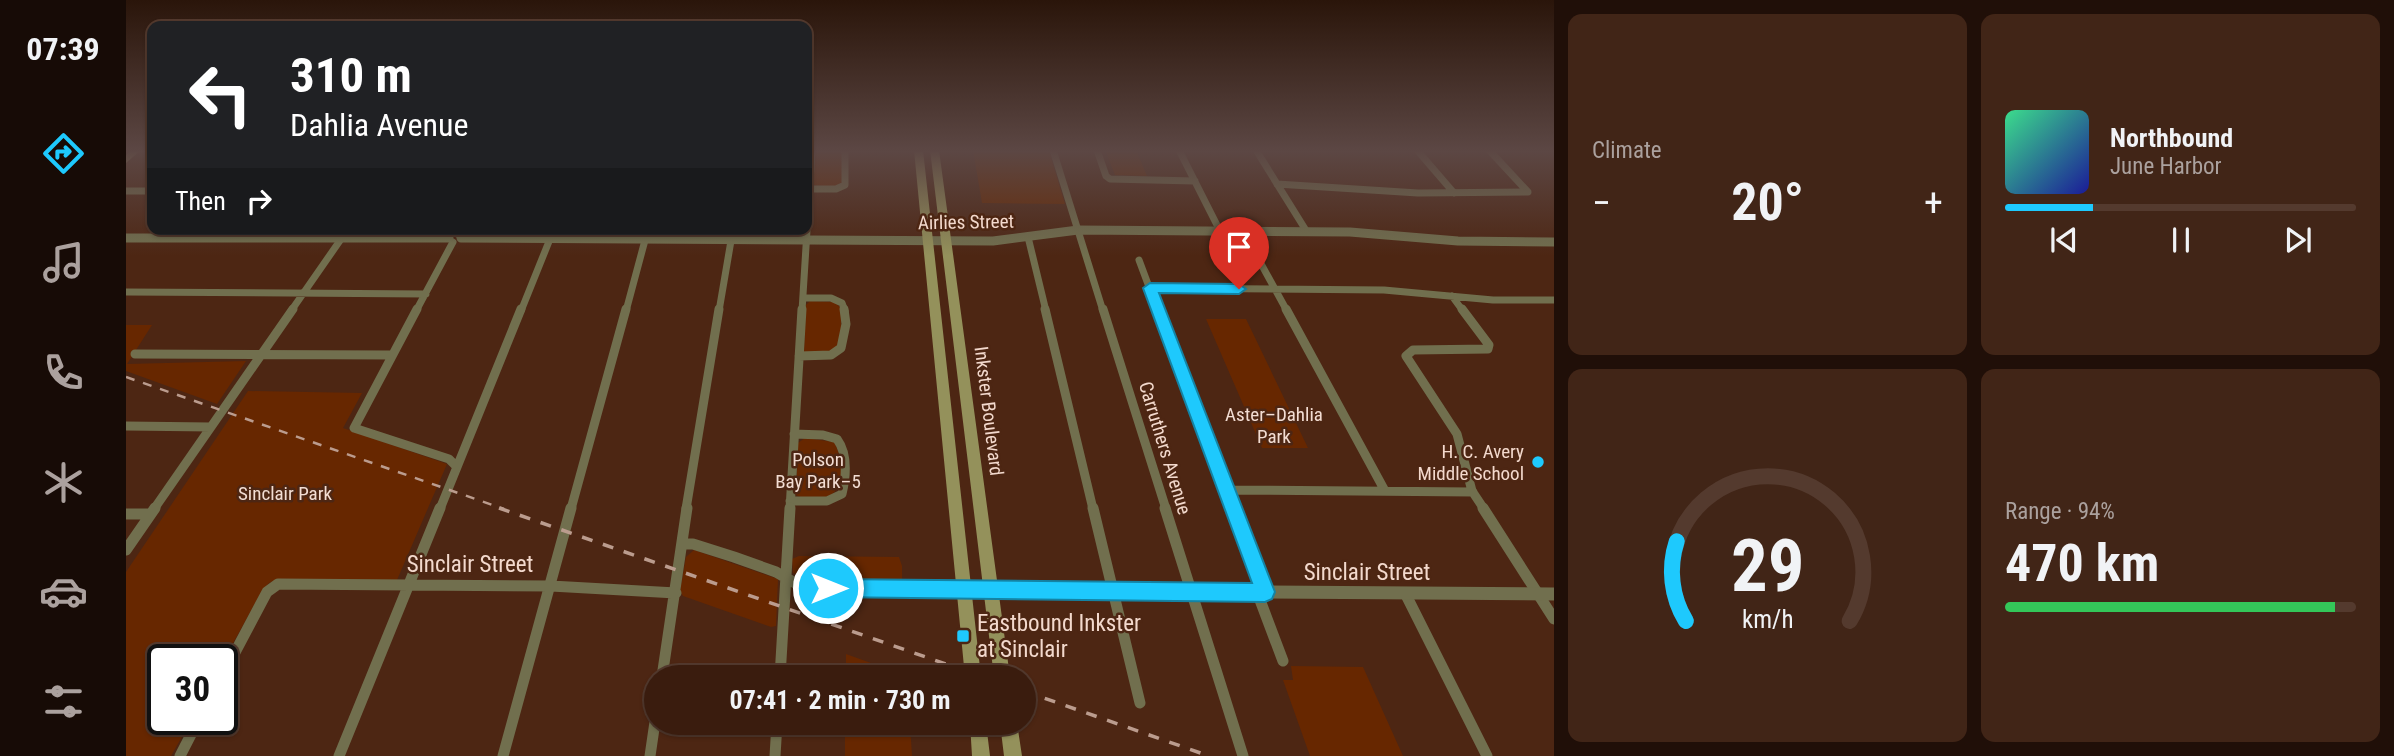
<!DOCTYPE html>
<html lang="en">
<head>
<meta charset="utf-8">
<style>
  body { margin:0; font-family:"Roboto Condensed",sans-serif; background:#412517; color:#f1f3f6; height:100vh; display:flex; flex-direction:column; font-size:26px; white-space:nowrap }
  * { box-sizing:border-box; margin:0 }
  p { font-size:23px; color:#aba19e }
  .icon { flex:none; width:38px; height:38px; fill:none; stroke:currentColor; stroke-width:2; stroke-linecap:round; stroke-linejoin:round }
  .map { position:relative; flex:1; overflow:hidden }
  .sheet { display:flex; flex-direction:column; gap:14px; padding:14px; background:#200f08; width:840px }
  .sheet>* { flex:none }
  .guide { position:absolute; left:21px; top:21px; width:665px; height:214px; border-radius:14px; box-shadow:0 2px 5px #0004,0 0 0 2px #543a2e; background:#202124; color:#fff; overflow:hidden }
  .speed { position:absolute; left:21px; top:644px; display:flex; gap:14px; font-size:35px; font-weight:700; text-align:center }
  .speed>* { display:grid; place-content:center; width:91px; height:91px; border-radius:50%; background:#3a1c0e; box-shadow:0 2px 5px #0004,0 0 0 2px #543a2e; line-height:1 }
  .speed .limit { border:4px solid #111; border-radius:10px; background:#fff; color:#111 }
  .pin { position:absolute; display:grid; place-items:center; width:60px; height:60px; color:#fff; margin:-72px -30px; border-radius:50% 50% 50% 0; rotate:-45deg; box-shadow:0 0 7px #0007 }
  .pin .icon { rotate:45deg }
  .me { position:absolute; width:77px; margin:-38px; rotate:90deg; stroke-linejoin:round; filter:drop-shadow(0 0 5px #0008) }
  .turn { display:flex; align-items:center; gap:24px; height:147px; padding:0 28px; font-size:32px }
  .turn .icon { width:91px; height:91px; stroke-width:2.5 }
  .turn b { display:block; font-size:49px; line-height:60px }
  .then { display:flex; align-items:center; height:66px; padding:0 28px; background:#0003; gap:14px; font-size:26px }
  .big { font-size:52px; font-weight:700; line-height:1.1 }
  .sheet .widget { flex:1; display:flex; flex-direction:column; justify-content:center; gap:10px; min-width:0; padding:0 24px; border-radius:14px; background:#412517 }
  .sheet .dial { align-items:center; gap:0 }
  .dial svg { height:182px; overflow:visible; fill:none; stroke:#543a2e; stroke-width:7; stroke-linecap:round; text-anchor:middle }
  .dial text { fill:#f1f3f6; stroke:none }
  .song { display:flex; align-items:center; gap:21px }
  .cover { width:84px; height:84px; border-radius:10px; background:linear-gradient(135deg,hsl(150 70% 55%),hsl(240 70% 35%)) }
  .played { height:7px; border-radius:4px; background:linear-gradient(90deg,#1ec9fd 25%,#543a2e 25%) }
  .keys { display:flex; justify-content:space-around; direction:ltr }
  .heat { display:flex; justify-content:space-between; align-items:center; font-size:38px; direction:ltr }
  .charge { height:10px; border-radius:5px; background:linear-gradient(90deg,#34c759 94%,#543a2e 0) }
  .sheet .tiles { flex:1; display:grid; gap:14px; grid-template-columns:repeat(2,1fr) }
  .trip { position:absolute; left:518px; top:665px; width:392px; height:70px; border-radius:35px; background:#3a1c0e; box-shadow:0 2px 5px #0004,0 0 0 2px #543a2e; font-weight:700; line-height:70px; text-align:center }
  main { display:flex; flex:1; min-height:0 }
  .tab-bar { display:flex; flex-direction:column; width:126px; justify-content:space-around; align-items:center; background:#170b06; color:#aba19e }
  .tab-bar .icon { width:49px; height:49px }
  .tab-bar .on { color:#1ec9fd }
  .tab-bar b { font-size:32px; color:#f1f3f6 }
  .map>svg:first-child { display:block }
  .green { fill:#672700 }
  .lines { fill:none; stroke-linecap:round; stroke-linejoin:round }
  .minor-far2 { stroke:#716f4e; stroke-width:7 }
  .minor-far1 { stroke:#716f4e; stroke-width:9 }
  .minor { stroke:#716f4e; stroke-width:11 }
  .tertiary-far1 { stroke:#716f4e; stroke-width:9 }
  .tertiary { stroke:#716f4e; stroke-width:13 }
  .secondary { fill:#94915b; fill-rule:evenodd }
  .rail-far1 { stroke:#bb9c8e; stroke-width:2.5; stroke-dasharray:9 9; stroke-linecap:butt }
  .rail { stroke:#bb9c8e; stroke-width:3.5; stroke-dasharray:11 11; stroke-linecap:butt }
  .route { fill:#1ec9fd; stroke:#1483a4; stroke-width:2 }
  .poi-dot { fill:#1ec9fd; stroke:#4d2613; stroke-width:2.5 }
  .labels { text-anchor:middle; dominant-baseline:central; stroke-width:5; stroke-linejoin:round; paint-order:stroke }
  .street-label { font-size:19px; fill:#f3d9cd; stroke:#4d2613 }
  .park-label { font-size:19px; fill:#f3ddd3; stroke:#4d2613 }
  .poi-label { font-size:19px; fill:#f3d9cd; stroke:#4d2613; text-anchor:end }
  .near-street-label { font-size:23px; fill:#f3d9cd; stroke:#4d2613 }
  .near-poi-label { font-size:23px; fill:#f3d9cd; stroke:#4d2613; text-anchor:start }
</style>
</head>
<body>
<main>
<nav class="tab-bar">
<b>07:39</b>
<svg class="icon on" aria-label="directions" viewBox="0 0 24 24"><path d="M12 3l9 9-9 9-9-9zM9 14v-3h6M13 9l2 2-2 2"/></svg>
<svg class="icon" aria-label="music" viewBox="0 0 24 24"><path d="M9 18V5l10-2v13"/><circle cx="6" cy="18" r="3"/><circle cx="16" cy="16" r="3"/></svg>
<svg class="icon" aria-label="phone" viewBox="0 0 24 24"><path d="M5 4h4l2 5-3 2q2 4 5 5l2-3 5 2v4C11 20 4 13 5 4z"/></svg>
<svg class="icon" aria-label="climate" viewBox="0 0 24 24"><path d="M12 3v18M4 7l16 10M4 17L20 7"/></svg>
<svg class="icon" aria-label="car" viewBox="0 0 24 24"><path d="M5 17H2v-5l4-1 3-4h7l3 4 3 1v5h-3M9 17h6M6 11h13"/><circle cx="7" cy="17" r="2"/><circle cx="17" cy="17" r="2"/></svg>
<svg class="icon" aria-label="filters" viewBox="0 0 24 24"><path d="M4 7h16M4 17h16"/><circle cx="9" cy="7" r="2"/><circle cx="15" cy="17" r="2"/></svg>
</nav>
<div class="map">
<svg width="1428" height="756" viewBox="0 0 1428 756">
  <rect width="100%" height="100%" fill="#4d2613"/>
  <path class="green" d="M689,150l27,1 1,32 -9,4 -21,-2z
    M847,150l76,1 16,53 -83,-1z
    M979,150h31l11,26 -32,-1z
    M684,301l24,1 7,6v34l-7,10h-30l2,-47z
    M1080,319h40l62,129h-46z
    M0,325h26l-25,39 119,-3 -29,43 -91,-33z
    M122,391l114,2 -19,35 104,36 -50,116 -118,-1 -10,4 -7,8 -40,72v-3h-59v59h29l-21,37h-45v-184z
    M679,438l29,4c10,18 14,56 -16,56 -8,0 -15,1 -22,-3l2,-52z
    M568,550l84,29 -2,47 -5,1 -88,-31 -3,-5 6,-34z
    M673,556l100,1 3,9v17h-81l-28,-10 -1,-14z
    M720,654l61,22v1h-61z
    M1165,666l72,1 40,89h-93l-27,-76h10z
    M719,723h65l2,33h-67z"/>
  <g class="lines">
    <path class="minor-far2" d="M927,150l50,161
      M971,150l9,26 4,3 85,2
      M1053,150l41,81
      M1130,150l51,82
      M1291,150l37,43
      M1151,184l141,9 110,-1 -39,-42
      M683,189h27l9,-4v-35
      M0,191h26
      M1117,231l44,80
      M331,234l3,-5
      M902,237l18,74
      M1013,260l19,51
      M1024,288l234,2 109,10h61
      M0,292l300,2
      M1326,296l11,15
      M677,298h28l11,5 3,8
      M165,311l57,-82
      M290,311l37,-69
      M395,311l33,-82
      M500,311l22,-82
      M593,311l14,-82
      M676,311l10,-161"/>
    <path class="minor-far1" d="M291,309l-63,119 95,31 8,8
      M919,309l48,200
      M977,309l63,200
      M1032,309l76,200
      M1160,309l99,182
      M1336,309l27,36 -1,4 -75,1 -7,6 51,78 15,57 12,18
      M9,354l257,1
      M673,356l32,-1 10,-7 5,-24 -2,-15
      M0,426l85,1
      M1100,490l247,2
      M664,501h37l15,-7c4,-17 6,-40 -5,-55l-14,-4 -29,-1
      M28,509l139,-200
      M314,509l81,-200
      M445,509l55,-200
      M560,509l33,-200
      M664,509l12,-200"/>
    <path class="minor" d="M967,508l47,195
      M1039,508l78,248
      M1107,508l32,84
      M1357,508l71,111
      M0,514h24
      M558,544h9l41,13 42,15 19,11 33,5 136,2
      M0,550l29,-42
      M1131,592l26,69
      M1279,593l82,163
      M96,677l45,-85 11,-8 273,2 125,7
      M536,677l25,-169
      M654,677l10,-169
      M54,756l19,-37
      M213,756l101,-248
      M377,756l68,-248
      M524,756l6,-41
      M649,756l2,-33"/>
    <path class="tertiary-far1" d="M0,238h323
      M335,238l532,3 85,-11 272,2 108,9 96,1"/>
    <path class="tertiary" d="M838,590l590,4"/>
    <path class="secondary" d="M5,150h10l-15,13v-8z
      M788,150h9l58,527h-16z
      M804,150h9l71,527h-16z
      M844,723h16l4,33h-18z
      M874,723h17l5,33h-18z"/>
    <path class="rail-far1" d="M0,377l378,132"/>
    <path class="rail" d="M373,508l484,169
      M898,691l185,65"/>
  </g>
  <linearGradient id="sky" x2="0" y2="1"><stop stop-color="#2a150a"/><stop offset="0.59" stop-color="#5c4744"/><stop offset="1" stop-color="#5c4744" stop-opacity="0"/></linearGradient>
  <rect width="1428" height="256" fill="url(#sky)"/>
  <path class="route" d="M1024,283l89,1 7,5 -7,5 -80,-1 116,299 -3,7 -7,3 -437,-5 -7,-2 -3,-7 3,-6 7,-3 424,4 -109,-295z"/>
  <g class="poi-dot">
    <circle cx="1412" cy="462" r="7"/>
    <rect x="830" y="629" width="14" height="14" rx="3.5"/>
  </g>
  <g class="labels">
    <g class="street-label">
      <text transform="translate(840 222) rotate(-1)">Airlies Street</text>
      <text transform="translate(863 411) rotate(83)">Inkster Boulevard</text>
      <text transform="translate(1039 448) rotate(73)">Carruthers Avenue</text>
    </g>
    <g class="park-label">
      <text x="1148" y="414">Aster–Dahlia<tspan x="1148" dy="22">Park</tspan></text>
      <text x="692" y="459">Polson<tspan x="692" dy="22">Bay Park–5</tspan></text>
      <text x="159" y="493">Sinclair Park</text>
    </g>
    <g class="poi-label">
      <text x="1398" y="451">H. C. Avery<tspan x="1398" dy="22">Middle School</tspan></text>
    </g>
    <g class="near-street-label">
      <text x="344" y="564">Sinclair Street</text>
      <text x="1241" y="572">Sinclair Street</text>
    </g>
    <g class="near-poi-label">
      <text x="851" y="623">Eastbound Inkster<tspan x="851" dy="26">at Sinclair</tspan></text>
    </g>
  </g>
</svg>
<div class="speed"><div class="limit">30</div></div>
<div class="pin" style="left:1113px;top:289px;background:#d93025"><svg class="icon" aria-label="arrive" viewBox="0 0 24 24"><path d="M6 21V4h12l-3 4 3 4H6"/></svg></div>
<svg class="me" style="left:702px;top:588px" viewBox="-20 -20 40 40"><circle r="17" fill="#1ec9fd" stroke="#fff" stroke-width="3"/><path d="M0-11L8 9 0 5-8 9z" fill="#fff"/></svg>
<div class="trip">07:41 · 2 min · 730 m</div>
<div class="guide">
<div class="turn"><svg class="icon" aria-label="left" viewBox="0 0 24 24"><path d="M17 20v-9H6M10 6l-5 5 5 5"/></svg><div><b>310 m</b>Dahlia Avenue</div></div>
<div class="then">Then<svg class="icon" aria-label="right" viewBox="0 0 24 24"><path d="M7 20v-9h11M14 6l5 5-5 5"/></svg></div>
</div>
</div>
<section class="sheet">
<div class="tiles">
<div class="widget"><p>Climate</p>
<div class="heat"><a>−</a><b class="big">20°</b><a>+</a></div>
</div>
<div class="widget">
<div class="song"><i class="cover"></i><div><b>Northbound</b><p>June Harbor</p></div></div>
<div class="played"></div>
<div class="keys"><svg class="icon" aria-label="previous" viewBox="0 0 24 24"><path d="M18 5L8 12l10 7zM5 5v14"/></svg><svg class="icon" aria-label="pause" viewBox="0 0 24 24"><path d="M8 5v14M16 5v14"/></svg><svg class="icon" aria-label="next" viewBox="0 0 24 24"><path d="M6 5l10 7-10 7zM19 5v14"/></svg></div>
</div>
<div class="widget dial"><svg viewBox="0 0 100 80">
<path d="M14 69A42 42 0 1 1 86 69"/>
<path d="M14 69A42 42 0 0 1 10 34" stroke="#1ec9fd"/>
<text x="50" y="56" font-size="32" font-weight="700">29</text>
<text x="50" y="72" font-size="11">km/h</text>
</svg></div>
<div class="widget"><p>Range · 94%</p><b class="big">470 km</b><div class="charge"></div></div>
</div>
</section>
</main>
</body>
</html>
